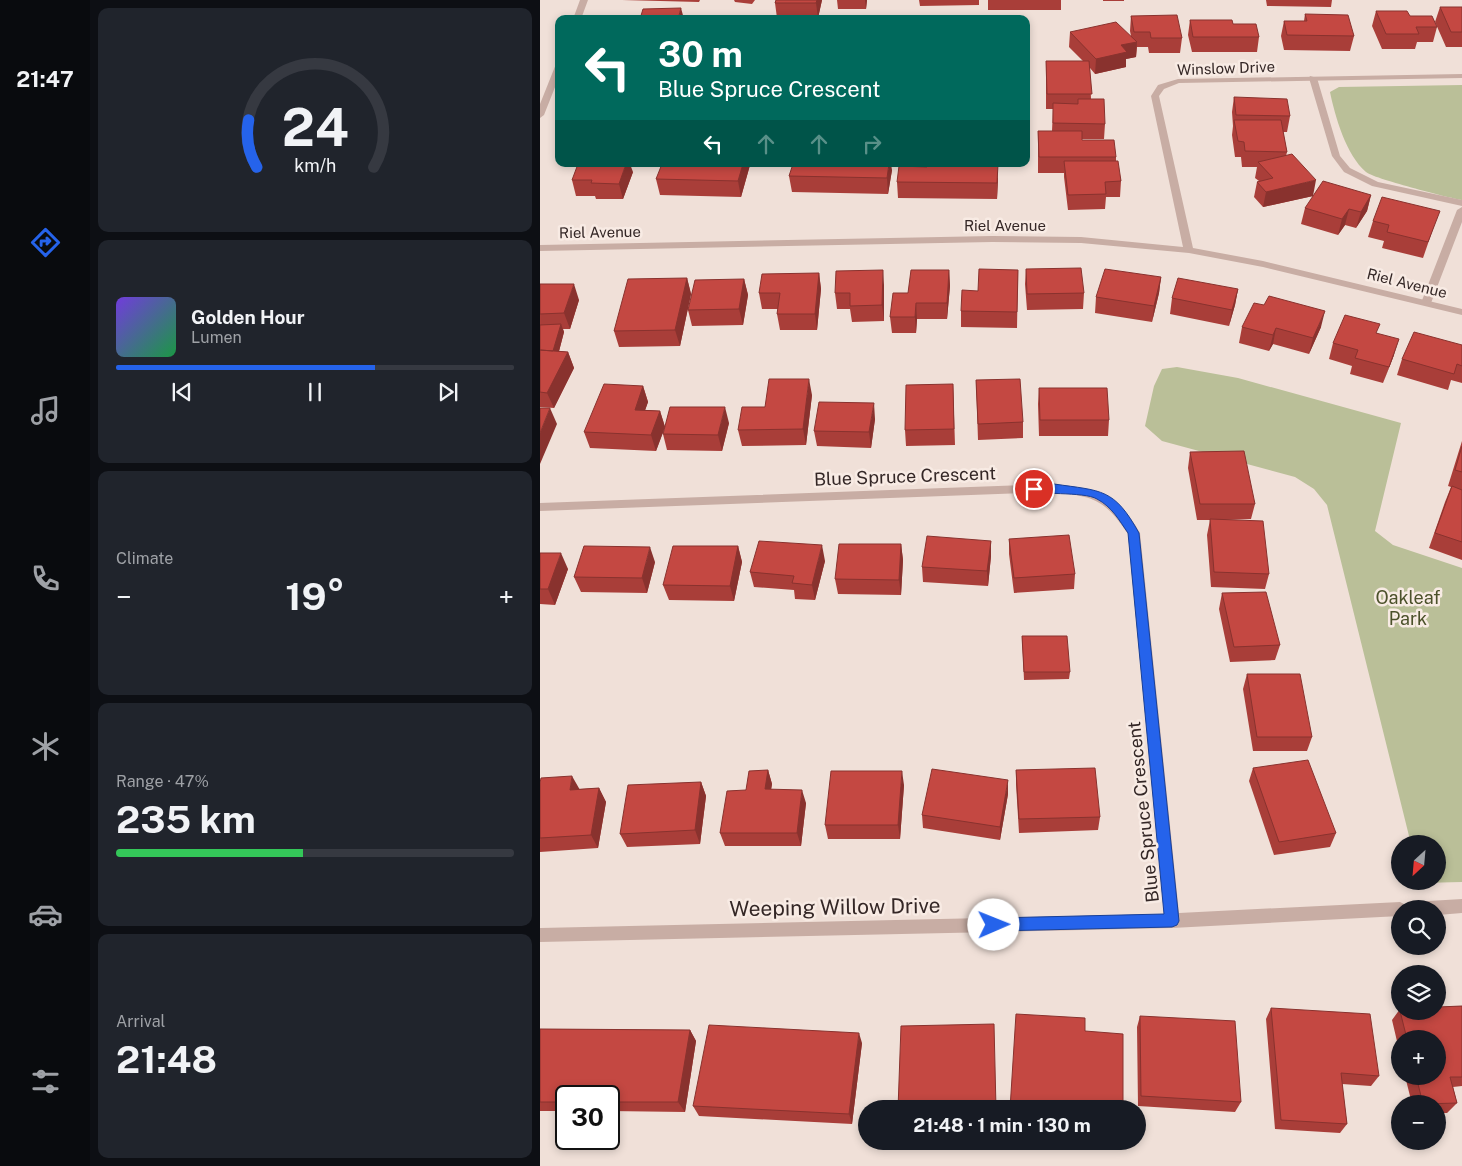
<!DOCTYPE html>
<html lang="en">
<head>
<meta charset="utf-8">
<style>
  body { margin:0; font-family:"Public Sans",sans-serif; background:#20242c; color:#f1f3f6; height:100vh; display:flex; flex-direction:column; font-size:19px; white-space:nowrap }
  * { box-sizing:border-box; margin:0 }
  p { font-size:16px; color:#9ea1a6 }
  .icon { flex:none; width:28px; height:28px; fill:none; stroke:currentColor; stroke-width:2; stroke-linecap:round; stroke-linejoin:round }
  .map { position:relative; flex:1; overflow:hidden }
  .side { display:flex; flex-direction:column; gap:8px; padding:8px; background:#0d0f14; width:450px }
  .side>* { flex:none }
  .hud { position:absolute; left:15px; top:15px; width:475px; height:152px; border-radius:10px; box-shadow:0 2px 8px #0003; background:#00695c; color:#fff; overflow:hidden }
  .needle { width:32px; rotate:206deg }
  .fabs { position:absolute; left:851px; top:835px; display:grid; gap:10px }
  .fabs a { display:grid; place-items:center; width:55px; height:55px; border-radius:50%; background:#171b24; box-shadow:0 2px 8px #0003; font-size:25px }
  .speed { position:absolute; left:15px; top:1085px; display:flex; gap:10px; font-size:25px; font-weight:700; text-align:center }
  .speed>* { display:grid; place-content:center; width:65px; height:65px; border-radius:50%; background:#171b24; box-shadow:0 2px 8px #0003; line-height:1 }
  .speed .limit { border:2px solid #111; border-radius:8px; background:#fff; color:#111 }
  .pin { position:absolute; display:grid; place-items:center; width:42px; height:42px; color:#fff; margin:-21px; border:2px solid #fff; border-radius:50%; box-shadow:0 1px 5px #0007 }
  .me { position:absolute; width:55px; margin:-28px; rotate:89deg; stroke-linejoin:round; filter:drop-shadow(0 0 4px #0008) }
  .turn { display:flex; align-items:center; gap:18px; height:105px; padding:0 20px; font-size:22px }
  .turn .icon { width:65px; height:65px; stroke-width:2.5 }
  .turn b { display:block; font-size:35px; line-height:42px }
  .lanes { display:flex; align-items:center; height:48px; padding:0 20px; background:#0003; justify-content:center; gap:25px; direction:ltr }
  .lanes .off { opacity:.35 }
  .big { font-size:38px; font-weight:700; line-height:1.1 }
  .side .tile { flex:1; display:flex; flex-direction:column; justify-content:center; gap:8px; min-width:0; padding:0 18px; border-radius:10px; background:#20242c }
  .side .dial { align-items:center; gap:0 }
  .dial svg { height:130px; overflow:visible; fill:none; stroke:#363941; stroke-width:7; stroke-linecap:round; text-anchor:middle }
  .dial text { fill:#f1f3f6; stroke:none }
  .song { display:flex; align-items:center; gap:15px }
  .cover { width:60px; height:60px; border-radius:8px; background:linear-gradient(135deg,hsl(260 70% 55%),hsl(140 70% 35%)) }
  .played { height:5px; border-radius:2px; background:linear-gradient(90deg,#2563eb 65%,#363941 65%) }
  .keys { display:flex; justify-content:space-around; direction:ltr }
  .heat { display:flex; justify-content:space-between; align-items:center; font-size:28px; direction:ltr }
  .charge { height:8px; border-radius:4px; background:linear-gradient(90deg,#34c759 47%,#363941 0) }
  .trip { position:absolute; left:318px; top:1100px; width:288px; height:50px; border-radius:25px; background:#171b24; box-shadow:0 2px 8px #0003; font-weight:700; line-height:50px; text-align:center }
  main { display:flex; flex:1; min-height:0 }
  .dock { display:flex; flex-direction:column; width:90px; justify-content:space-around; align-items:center; background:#090b0e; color:#9ea1a6 }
  .dock .icon { width:35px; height:35px }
  .dock .active { color:#2563eb }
  .dock b { font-size:22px; color:#f1f3f6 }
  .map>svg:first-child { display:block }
  .green { fill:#babf98 }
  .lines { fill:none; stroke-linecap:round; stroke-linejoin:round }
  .lane { fill:#c8ada4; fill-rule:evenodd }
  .street { fill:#c8ada4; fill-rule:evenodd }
  .wall { fill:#a93e39 }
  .shaded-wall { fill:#89322e }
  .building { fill:#c44842; stroke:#89322e }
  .route { fill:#2563eb; stroke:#184099 }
  .labels { text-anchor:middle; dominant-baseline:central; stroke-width:5; stroke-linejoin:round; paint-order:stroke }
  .far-street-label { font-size:15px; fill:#342726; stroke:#f8ebe4 }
  .street-label { font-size:18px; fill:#342726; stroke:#f8ebe4 }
  .park-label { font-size:18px; fill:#4b512a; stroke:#f8ebe4 }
  .near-street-label { font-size:21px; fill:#342726; stroke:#f8ebe4 }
</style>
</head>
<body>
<main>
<nav class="dock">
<b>21:47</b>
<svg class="icon active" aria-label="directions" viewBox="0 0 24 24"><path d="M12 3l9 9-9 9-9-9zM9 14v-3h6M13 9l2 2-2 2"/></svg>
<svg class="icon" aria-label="music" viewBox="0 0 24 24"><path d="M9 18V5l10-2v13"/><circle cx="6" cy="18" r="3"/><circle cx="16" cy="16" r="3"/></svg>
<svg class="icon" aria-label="phone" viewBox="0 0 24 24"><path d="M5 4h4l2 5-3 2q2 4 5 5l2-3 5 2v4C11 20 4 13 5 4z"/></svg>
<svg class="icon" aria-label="climate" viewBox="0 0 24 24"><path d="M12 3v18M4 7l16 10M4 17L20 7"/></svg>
<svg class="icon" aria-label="car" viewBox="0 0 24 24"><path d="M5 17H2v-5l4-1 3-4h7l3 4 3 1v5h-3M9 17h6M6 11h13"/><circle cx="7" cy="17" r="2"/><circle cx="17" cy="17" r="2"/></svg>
<svg class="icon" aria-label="filters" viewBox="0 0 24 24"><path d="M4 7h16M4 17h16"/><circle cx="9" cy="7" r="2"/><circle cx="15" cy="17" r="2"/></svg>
</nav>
<section class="side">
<div class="tile dial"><svg viewBox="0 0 100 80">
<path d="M14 69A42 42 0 1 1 86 69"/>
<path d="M14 69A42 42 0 0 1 9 40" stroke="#2563eb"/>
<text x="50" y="56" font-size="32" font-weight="700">24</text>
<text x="50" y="72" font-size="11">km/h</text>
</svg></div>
<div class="tile">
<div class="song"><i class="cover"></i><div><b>Golden Hour</b><p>Lumen</p></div></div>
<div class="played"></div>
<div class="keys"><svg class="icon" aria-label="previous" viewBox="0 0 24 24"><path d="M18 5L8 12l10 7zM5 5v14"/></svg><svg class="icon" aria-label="pause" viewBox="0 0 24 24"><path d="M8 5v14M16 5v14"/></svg><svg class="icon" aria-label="next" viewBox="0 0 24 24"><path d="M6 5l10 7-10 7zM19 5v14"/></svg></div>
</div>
<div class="tile"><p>Climate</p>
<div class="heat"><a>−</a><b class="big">19°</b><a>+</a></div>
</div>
<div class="tile"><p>Range · 47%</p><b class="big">235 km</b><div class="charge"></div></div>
<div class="tile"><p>Arrival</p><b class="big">21:48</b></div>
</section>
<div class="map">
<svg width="922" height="1166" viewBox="0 0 922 1166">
  <rect width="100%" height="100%" fill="#f0e0d8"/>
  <path class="green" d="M922,85v115c-13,-2 -90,-22 -96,-28 -20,-17 -31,-56 -36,-80l9,-5z
    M637,367l61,11 163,45 -26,108 18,14 69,23v314l-41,1 -1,-2h18v-37h-27l-84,-339 -13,-16 -19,-12 -133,-36 -17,-15 9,-40 8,-17z"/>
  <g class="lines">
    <path class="lane" d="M770,76l7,2 23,78 10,12 28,14 84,18v6l-90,-20 -28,-14 -12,-16 -23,-78z
      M922,207v15l-31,81 -1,2h-8l-1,-2 36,-93z"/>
    <path class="street" d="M40,0h8l-7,19h-8z
      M16,64h3v13l-15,38 -4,3v-14z
      M922,74v4l-283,5 -15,6 -5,7 34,152 70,13 199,48v6l-199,-48 -74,-14 -108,-10 -89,-1 -452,9v-6l452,-9 89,1 102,10 -32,-151 7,-11 20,-6z
      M514,484c42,4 64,10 86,49l39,380 221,-11 6,3 6,-3 50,-3v14l-24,2v-6h-38v7l-228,12 -632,14v-14l624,-14 -36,-380c-24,-35 -33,-37 -74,-42l-514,19v-8z"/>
  </g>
  <path class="wall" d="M82,0h78l-1,2z
    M194,0h21l-3,4 -17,-2z
    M236,0h46l-4,18h-41l-2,-15z
    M297,0h30l-1,9h-28z
    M379,0h60v5l-59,1z
    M448,0h73v10h-73z
    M563,0h21v1h-21z
    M726,0h66l-1,7 -64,-1z
    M900,7h22v40h-16l-11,-25z
    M836,11l61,16 -4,15h-16l-2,7h-33l-10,-23z
    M765,14l49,22 -4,15 -66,-1 -3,-14 3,-15h20z
    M591,16l51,22 -2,15h-31l-1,-6h-11l-1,10 -10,2v8l-31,7 -5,-6 1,31 14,25 -1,15h-22v1l34,17v4l5,20 -1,16h-14l-1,12 -37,1 -4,-33v-4h-26v-42h14l1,-22h-7v-48h37l-14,-14 1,-15 61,4 -1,-5z
    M650,20l43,4 26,13 -2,15h-65l-4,-17z
    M694,97l56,19 -3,16h-4l4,20 -1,4 27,40 -50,11 -9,-10 3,-15 2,-1 -4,-3 2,-11h-15l-1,-10h-6l-3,-22 1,-9 -1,-14z
    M210,165l-9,32 -81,-2 -4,-16z
    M352,170l-4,24 -96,-2 -3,-16z
    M93,172l-10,27h-27l-1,-3h-19l-4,-16z
    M458,178l-1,21 -99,-1 -1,-16z
    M831,195l-4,16 -11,17 -11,-3 -7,10 -37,-11 4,-16z
    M833,221l61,5 -11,32 -41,-10 2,-7 -16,-4z
    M486,269l58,24 -1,16 -56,1 -2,-26z
    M409,270l1,16 -3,33h-30l-1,14h-24l-2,-16 18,-24z
    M478,270l-1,58 -56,-1v-16l17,-20z
    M279,273l2,16 -4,41h-37l-3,-16 1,-5h-16l-3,-16z
    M621,277l-2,16 -7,29 -57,-9 1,-16z
    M147,278l4,16 -11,52 -61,1 -5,-16z
    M204,279l4,16 -5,30 -51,1 -4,-16z
    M0,284l39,16 -9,29h-7l1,3 -5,19 9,1 6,16 -20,40 -14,-1z
    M344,285v36l-32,1 -2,-13h-13l-2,-16z
    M698,289l-3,16 -6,21 -59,-12 2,-16z
    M702,327h79l-12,27 -36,-10 -4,7 -30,-8z
    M837,333l17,22 -11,28 -33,-9 2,-8 -23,-7 4,-16z
    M922,345v38l-11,-3 -3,10 -51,-15 5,-16z
    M436,380l47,42v16l-45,2z
    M413,384l2,61 -49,1 -1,-16z
    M103,386l5,16 -3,8 15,1 5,16 -9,24 -66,-3 -6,-16z
    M499,388l70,32 -1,16h-69l-1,-32z
    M272,395l-6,50 -64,1 -4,-16z
    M335,419l-4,29 -54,-2 -3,-15z
    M189,423l-7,28 -55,-1 -4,-16z
    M922,441v119l-33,-12 16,-46 6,-15 -3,-1z
    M650,452l65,52 -4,15 -28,1 46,54 -4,15 -54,-2 -4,-52 3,-15h-13l-9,-52z
    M469,539l66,35 -1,15 -60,4 -5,-39z
    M451,541v15l-3,30 -65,-4 -1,-15z
    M361,544l2,16 -2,35 -63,-1 -3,-15z
    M198,546l4,16 -8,39 -65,-1 -6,-15z
    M0,553l28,16 -13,36 -15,-1z
    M285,561l-10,39 -20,-1 -1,-9 -40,-3 -4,-15z
    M115,562l-8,31 -66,-1 -7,-15z
    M682,593l58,52 -5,15 -45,2 -11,-53z
    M482,636l48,36 -1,7 -45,1z
    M707,674l65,63 -5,14h-54l-10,-62z
    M713,768l83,65 -6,14 -56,8 -25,-74z
    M228,770l4,14 -1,5 35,14 -5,43h-76l-5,-13 26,-43z
    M476,770l84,47 -2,13 -79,3 -3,-49z
    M161,782l5,14 -6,48 -73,3 -7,-13z
    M0,783l40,6 19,-1 7,14 -8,46 -58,4z
    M364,785l-4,54h-72l-3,-14z
    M468,794l-8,46 -77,-12 -1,-13z
    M922,1006v80l-9,1 4,16 -10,10h-9v-9h-26l-7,-28h33v-37h-38v15l-8,-34 8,-11z
    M731,1008l108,68 -8,10 -29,-2 5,40 -7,9 -65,-4 -9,-110z
    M600,1016l101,86 -6,10 -97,-6 -1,-79z
    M0,1029l150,1 6,11 -11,71 -76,-1v-15h-43v15h-26z
    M545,1031l38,75 -1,3h-112z
    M322,1043l-10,81 -153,-8 -6,-10z
    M503,1141h48l-1,4z"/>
  <path class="shaded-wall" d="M277,0h5l-4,18 -2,-15z
    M325,0h2l-1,9z
    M141,8l3,11h-6z
    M597,42l-1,15 -10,2v8l-31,7 1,-15 25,-14z
    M86,164h4l3,8 -10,27 -4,-15z
    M203,164h7v1l-9,32 -3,-16z
    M349,164h2l1,6 -4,24 -1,-16z
    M458,164v14l-1,21v-16z
    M776,180l-3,16 -50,11 3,-15z
    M831,195l-4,16 -11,17 5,-16z
    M809,209l-4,16 -7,10 4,-16z
    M343,270l1,15v36l-2,-16z
    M409,270l1,16 -3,33v-16z
    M279,273l2,16 -4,41 -2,-16z
    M621,277l-2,16 -7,29 2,-16z
    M147,278l4,16 -11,52 -5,-16z
    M204,279l4,16 -5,30 -4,-16z
    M34,284l5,16 -9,29 -6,-16z
    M698,289l-3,16 -6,21 3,-16z
    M376,303l1,16 -1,14 -1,-16z
    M785,311l-4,16 -12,27 4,-16z
    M21,324l3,8 -7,27 -4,-8z
    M736,328l-3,16 -4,7 4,-16z
    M859,339l-5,16 -11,28 6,-16z
    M28,352l6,16 -20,40 -7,-15z
    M269,379l3,16 -6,50 -3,-16z
    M103,386l5,16 -8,23 -5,-15z
    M334,403l1,16 -4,29 -2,-16z
    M185,407l4,16 -7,28 -4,-16z
    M10,408l7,16 -17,40v-31z
    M120,411l5,16 -9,24 -5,-16z
    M451,541v15l-3,30 -1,-15z
    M361,544l2,16 -2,35 -2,-15z
    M282,545l3,16 -10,39 -3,-15z
    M198,546l4,16 -8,39 -4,-15z
    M110,547l5,15 -8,31 -5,-15z
    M21,553l7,16 -13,36 -7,-16z
    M228,770l4,14 -3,19 -4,-14z
    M362,771l2,14 -4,54 -2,-14z
    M32,776l8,14h-10z
    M468,780v14l-8,46v-13z
    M161,782l5,14 -6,48 -5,-14z
    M59,788l7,14 -8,46 -7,-13z
    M262,790l4,13 -5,43 -4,-13z
    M150,1030l6,11 -11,71 -7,-10z
    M319,1033l3,10 -10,81 -3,-10z"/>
  <path class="building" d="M236,0h41l-1,3h-41z
    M900,7h22v25h-11z
    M141,8l-3,11h-38l3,-10z
    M836,11h31l3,5h22l5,11h-21l3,7h-33z
    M765,14l43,1 6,21 -67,-1 -3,-14h23z
    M637,15l5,23h-31l-1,-6h-16l-3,-16z
    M650,20h42l1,4h23l3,13h-66z
    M576,22l21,20 -16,3 6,7 -31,7 -26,-27z
    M506,61h43l3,33h-45z
    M694,97l53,2 3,17 -54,-1z
    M538,99h26l1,25 -52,-1v-20l25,1z
    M694,120h47l6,32 -42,-1 -1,-9 -6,-1z
    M498,131h44v9h32l2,17h-77z
    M752,154l24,26 -50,12 -9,-10 16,-4 -15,-16z
    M524,161h54l3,20 -16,1 1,12 -38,1z
    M38,164h48l-7,20 -28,-1 1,-3h-20z
    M122,164h81l-5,17 -82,-2z
    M253,164h96l-2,14 -98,-2z
    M387,164h71l-1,19 -100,-1 2,-16 28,1z
    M783,181l48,14 -10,17 -12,-3 -7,10 -37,-11z
    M842,197l58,14 -12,31 -41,-10 2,-7 -16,-4z
    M541,268l3,25 -57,1 -1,-25z
    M439,269l39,1 -1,42 -56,-1 1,-21 16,1z
    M565,269l56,8 -7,29 -58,-9z
    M343,270l-1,35 -32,1v-13h-15l1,-22z
    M371,270h38l-2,33h-31l-1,14h-25l3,-24h15z
    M279,273l-4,41h-38l3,-21h-21l3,-19z
    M147,278l-12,52 -61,1 14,-52z
    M638,278l60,11 -6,21 -60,-12z
    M204,279l-5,30 -51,1 7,-30z
    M0,284h34l-10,29 -24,1z
    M729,296l56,15 -12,27 -37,-10 -3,7 -31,-8 12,-24 10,2z
    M805,315l35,9 -4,9 23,6 -10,28 -34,-9 3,-8 -25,-7z
    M21,324l-8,27 -13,-1v-25z
    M874,332l48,13v21l-5,-2 -3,10 -52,-15z
    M0,350l28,2 -21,41 -7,-1z
    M229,379h40l-6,50 -65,1 4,-23h23z
    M480,379l3,43 -45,2 -2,-44z
    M64,384l39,2 -8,24 25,1 -9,24 -67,-3z
    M413,384l1,45 -49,1 1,-45z
    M499,388h68l2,32h-69z
    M279,402l55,1 -5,29 -55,-1z
    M130,407h55l-7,28 -55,-1z
    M0,408h10l-10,25z
    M922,446v26l-7,-2z
    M704,451l11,53h-55l-10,-52z
    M912,486l10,4v52l-27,-9z
    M670,519l53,2 6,53 -55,-2z
    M529,535l6,39 -61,4 -5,-39z
    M387,536l64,5 -4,30 -65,-4z
    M219,541l63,4 -10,40 -20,-2 2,-7 -44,-4z
    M299,544h62l-2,36 -64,-1z
    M44,546l66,1 -8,31 -68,-1z
    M133,546h65l-8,40 -67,-1z
    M0,553h21l-13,36h-8z
    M726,592l14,53 -46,2 -12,-54z
    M482,636h45l3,36h-46z
    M707,674h53l12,63h-55z
    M768,760l28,73 -57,9 -26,-74z
    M555,768l5,49 -81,2 -3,-49z
    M392,769l76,11 -8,47 -78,-12z
    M228,770l-3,19 37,1 -5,43h-77l7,-42 19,-1 3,-19z
    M291,771h71l-4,54h-73z
    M32,776l-2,14 29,-2 -8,47 -51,3v-55l1,-5z
    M161,782l-6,48 -75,4 8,-49z
    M922,1006v71h-12l7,26 -34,1 -7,-28h22v-37h-31l-7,-28h38v-4z
    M731,1008l99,6 9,62 -38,-3 6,51 -66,-4z
    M476,1014l69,4v13l38,3v72l-31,-3v6h-82z
    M600,1016l95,5 6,81 -100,-6z
    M454,1024l2,85h-98l3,-83z
    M169,1025l150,8 -10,81 -156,-8z
    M0,1029l150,1 -12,72h-69v-6h-43v6h-26z"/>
  <path class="route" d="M514,484c48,7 60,4 85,49l40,388 -2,4 -5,2 -178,4 -5,-2 -2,-4 2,-5 5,-2 170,-4 -36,-381c-9,-13 -16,-26 -31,-34 -13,-8 -62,-3 -68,-10l5,-4z"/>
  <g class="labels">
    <g class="far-street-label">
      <text transform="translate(686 68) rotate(-2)">Winslow Drive</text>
      <text x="465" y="225">Riel Avenue</text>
      <text transform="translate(60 232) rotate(-1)">Riel Avenue</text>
      <text transform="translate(867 283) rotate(14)">Riel Avenue</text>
    </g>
    <g class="street-label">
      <text transform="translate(365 476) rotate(-2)">Blue Spruce Crescent</text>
      <text transform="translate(603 812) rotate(-96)">Blue Spruce Crescent</text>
    </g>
    <g class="park-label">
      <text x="868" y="597">Oakleaf<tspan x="868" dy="21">Park</tspan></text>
    </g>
    <g class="near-street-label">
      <text transform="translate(295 907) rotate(-1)">Weeping Willow Drive</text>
    </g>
  </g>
</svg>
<div class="fabs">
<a><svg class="needle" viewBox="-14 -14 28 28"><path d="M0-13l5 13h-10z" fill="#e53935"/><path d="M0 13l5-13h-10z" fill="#9ea1a6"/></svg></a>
<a><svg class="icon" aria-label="search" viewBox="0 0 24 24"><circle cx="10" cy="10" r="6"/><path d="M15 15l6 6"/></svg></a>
<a><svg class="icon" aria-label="layers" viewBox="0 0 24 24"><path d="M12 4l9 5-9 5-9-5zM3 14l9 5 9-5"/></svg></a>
<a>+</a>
<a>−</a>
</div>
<div class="speed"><div class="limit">30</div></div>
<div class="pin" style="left:494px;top:489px;background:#d93025"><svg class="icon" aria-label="arrive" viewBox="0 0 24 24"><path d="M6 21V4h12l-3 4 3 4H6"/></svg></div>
<svg class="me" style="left:454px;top:925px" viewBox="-20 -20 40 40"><circle r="19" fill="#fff"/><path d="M0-13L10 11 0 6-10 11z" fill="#2563eb"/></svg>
<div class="trip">21:48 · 1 min · 130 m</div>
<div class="hud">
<div class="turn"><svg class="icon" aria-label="left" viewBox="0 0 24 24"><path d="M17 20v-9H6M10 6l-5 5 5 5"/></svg><div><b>30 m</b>Blue Spruce Crescent</div></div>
<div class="lanes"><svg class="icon" aria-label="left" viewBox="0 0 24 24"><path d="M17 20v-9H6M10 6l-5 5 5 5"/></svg><svg class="icon off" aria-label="ahead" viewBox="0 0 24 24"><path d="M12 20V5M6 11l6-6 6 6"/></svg><svg class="icon off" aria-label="ahead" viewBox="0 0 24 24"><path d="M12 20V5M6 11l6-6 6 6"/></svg><svg class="icon off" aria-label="right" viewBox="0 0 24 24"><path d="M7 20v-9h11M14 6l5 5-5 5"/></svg></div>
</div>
</div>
</main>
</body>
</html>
